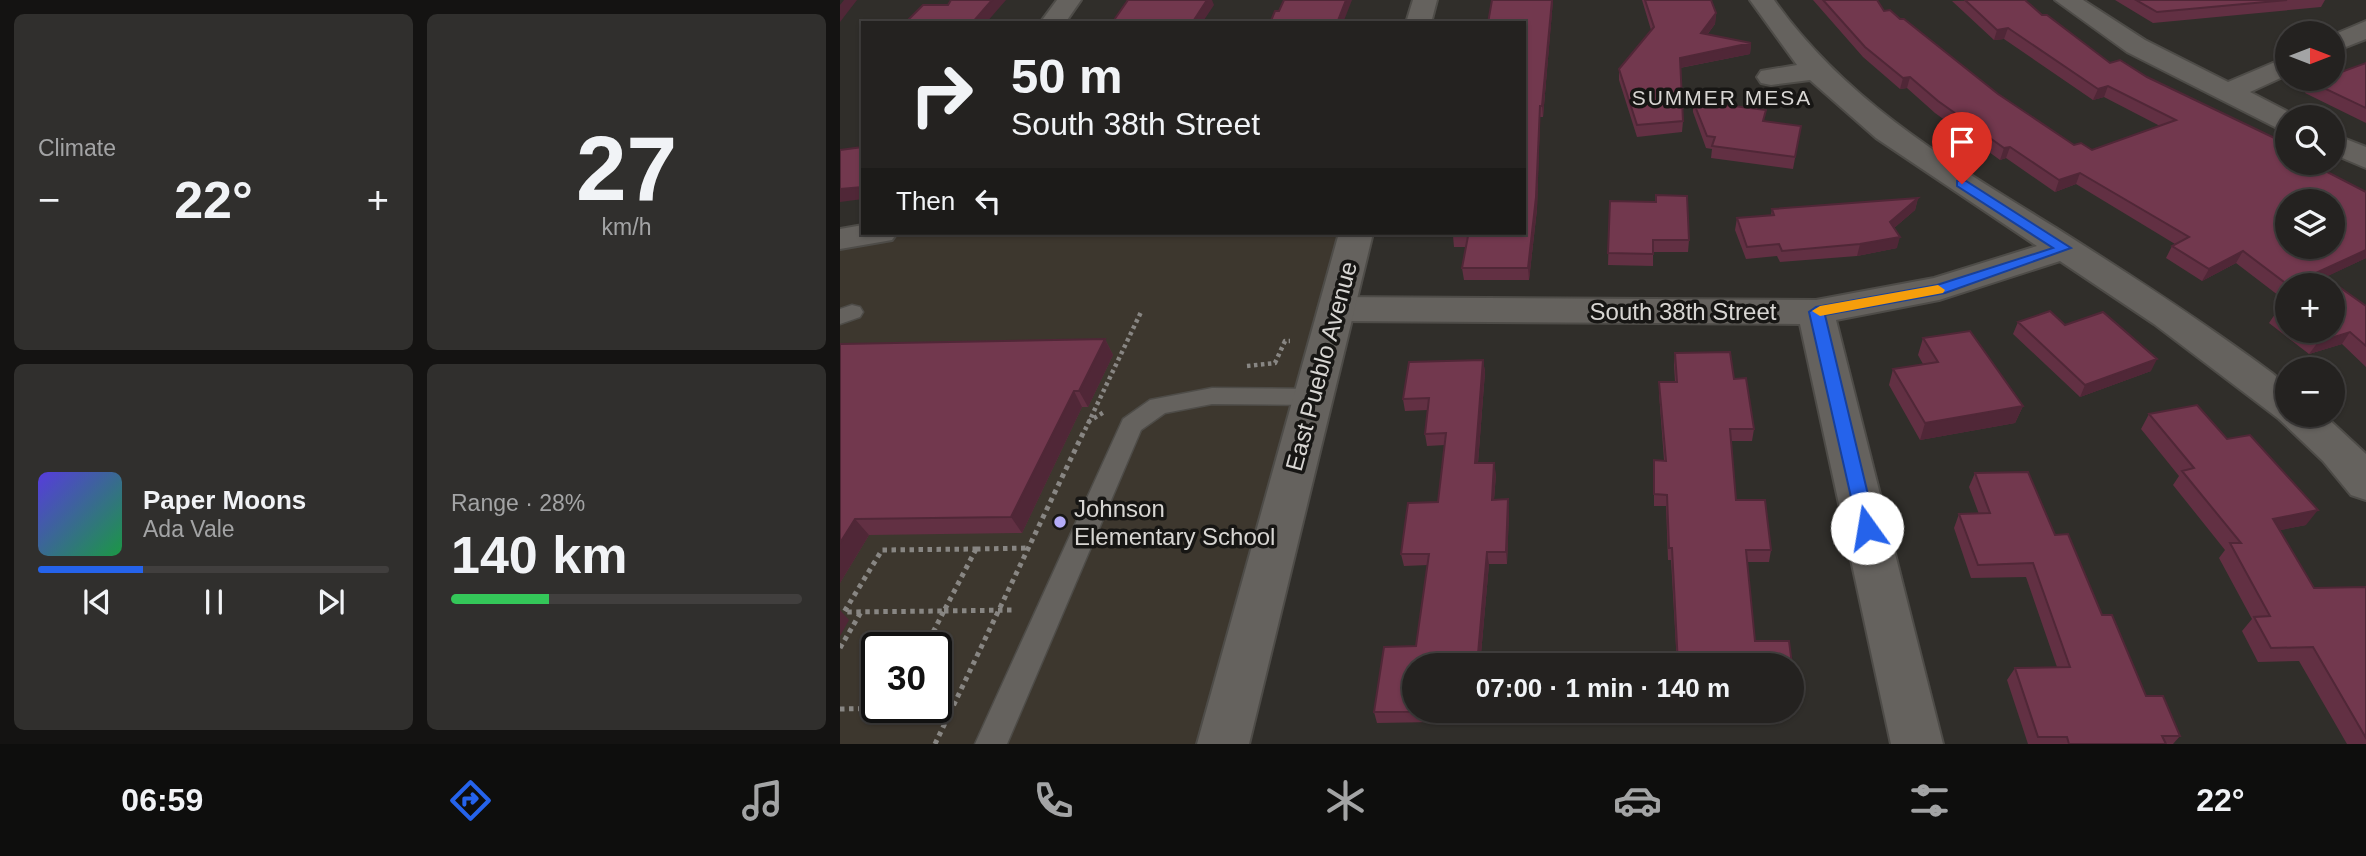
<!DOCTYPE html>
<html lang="en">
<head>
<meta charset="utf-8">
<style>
  body { margin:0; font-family:Helvetica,sans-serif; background:#302f2d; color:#f1f3f6; height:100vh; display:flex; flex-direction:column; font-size:26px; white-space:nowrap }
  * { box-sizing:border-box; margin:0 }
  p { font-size:23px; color:#a3a4a5 }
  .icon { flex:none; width:38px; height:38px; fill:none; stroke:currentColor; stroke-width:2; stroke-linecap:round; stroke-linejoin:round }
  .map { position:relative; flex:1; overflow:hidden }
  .drawer { display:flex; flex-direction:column; gap:14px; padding:14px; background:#141312; width:840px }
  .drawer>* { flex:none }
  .hud { position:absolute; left:21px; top:21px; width:665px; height:214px; border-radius:0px; box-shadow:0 2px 5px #0004,0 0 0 2px #413f3e; background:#242220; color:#f1f3f6; overflow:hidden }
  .needle { width:46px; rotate:90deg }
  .controls { position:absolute; left:1435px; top:21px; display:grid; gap:14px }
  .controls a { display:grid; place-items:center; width:70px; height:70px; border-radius:50%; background:#242220; box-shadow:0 2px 5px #0004,0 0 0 2px #413f3e; font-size:35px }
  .speed { position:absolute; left:21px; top:632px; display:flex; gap:14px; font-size:35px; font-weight:700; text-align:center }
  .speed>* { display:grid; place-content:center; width:91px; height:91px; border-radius:50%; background:#242220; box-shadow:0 2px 5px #0004,0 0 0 2px #413f3e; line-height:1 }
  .speed .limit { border:4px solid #111; border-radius:10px; background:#fff; color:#111 }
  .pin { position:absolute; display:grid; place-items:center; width:60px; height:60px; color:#fff; margin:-72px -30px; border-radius:50% 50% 50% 0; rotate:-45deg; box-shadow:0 0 7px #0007 }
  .pin .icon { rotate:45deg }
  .me { position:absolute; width:77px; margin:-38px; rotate:347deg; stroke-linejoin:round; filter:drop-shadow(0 0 5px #0008) }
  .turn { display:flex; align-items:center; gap:24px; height:147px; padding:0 35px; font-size:32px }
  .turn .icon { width:91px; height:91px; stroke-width:2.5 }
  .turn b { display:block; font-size:49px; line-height:60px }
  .then { display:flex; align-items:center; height:66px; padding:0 35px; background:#0003; gap:14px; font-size:26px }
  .big { font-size:52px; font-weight:700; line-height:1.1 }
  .drawer .widget { flex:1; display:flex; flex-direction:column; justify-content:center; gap:10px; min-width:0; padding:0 24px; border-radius:10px; background:#302f2d }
  .drawer .dial { align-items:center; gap:0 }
  .dial b { font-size:91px; line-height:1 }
  .song { display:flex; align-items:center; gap:21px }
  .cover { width:84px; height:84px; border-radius:10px; background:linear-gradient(135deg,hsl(250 70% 55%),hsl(140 70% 35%)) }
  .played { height:7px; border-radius:4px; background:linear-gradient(90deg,#2563eb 30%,#413f3e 30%) }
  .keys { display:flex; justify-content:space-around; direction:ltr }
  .heat { display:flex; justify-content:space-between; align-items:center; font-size:38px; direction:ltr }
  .charge { height:10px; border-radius:5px; background:linear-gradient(90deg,#34c759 28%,#413f3e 0) }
  .drawer .tiles { flex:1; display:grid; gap:14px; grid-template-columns:repeat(2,1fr) }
  .trip { position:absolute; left:562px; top:653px; width:402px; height:70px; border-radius:35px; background:#242220; box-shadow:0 2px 5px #0004,0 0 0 2px #413f3e; font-weight:700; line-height:70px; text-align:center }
  .tabs { display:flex; height:112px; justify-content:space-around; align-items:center; background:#0e0e0d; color:#a3a4a5 }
  .tabs .icon { width:49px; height:49px }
  .tabs .selected { color:#2563eb }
  .tabs b { font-size:32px; color:#f1f3f6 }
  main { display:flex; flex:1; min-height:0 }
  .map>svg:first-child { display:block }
  .built { fill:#3d372e; fill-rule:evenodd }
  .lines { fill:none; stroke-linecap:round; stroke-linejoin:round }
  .lane-casing { stroke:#4e4c48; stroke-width:3 }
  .street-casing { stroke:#4e4c48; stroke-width:4 }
  .secondary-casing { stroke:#4e4c48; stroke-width:4 }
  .path-far1 { stroke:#888683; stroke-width:4.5; stroke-dasharray:3.5 3.5; stroke-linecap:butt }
  .path { stroke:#888683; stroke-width:5; stroke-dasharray:4.5 4.5; stroke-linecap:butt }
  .lane { fill:#65625e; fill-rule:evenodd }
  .street { fill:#65625e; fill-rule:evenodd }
  .secondary { fill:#65625e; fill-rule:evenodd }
  .wall { fill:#623043 }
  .shaded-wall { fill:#502737 }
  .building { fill:#72384e; stroke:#502737; stroke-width:2; fill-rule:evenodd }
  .route { fill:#2563eb; stroke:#184099; stroke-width:2 }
  .slow { fill:#f59e0b }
  .poi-dot { fill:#b5acf8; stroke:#171614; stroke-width:2.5 }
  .labels { text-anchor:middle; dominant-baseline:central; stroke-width:7; stroke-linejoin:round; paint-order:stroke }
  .far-neighbourhood-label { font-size:21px; letter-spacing:2px; fill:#d8d6d3; stroke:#171614 }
  .street-label { font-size:24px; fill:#d8d6d3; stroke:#171614 }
  .poi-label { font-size:24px; fill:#d8d6d3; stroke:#171614; text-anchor:start }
</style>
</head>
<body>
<main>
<section class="drawer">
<div class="tiles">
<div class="widget"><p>Climate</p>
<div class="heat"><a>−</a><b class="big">22°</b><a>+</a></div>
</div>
<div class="widget dial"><b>27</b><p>km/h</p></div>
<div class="widget">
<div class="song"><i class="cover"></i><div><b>Paper Moons</b><p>Ada Vale</p></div></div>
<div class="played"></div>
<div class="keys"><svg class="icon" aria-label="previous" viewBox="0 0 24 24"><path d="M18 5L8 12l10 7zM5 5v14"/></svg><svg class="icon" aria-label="pause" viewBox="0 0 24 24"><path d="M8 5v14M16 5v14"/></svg><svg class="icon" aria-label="next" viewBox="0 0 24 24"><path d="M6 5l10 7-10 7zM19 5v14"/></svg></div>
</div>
<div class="widget"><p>Range · 28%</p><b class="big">140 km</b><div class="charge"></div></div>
</div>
</section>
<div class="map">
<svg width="1526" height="744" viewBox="0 0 1526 744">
  <rect width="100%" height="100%" fill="#302e2a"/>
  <path class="built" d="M43,233h473l-45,164 -88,347h-383v-505zM37,648h59v59h-59z"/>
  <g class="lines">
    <defs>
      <path id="lane" d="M12,305l8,2 3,5 -3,5 -20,7v-15z
        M372,388l99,1 8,2 4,6 -4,6 -8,2 -99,-1 -47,9 -24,17 -134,314h-32l148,-325 27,-19z"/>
      <path id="street" d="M217,0h24l-16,23h-25z
        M910,0h24c73,103 177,163 282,228 73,46 146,93 216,145l15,13v29h37l42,39v46l-15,-5 -28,-34 -44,-42 -125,-95 -94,-63 -121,39 -103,20 107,424h-52l-91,-420 -464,-3 -13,-4 -5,-8 5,-8 13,-4 480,3 118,-22 103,-32 -161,-108 -66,-58 -39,5 -10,-2 -4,-6 4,-6 36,-6z
        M1215,0h28l62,40 83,42 59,-25v18l-37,17 48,25h-11v14l-10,-3 -150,-76z
        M1526,21v18l-33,13v-17z
        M1493,134l33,13v21l-33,-14z
        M23,225v8h34l-5,7 -52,9v-20z"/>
      <path id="secondary" d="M573,0h24l-6,23h-25z
        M499,233h34l-124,511h-52z"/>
    </defs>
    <use href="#lane" class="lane-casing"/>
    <use href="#street" class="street-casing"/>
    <use href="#secondary" class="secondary-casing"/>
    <path class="path-far1" d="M407,366l28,-3 10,-22h5
      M248,422l16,-10
      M245,430l56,-118"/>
    <path class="path" d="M136,549l52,-1
      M136,549l-32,62 -100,1 38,-62z
      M104,611l70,-1
      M0,648l21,-36
      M85,648l19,-37
      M54,707l-7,13 60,-1 138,-290
      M0,709l53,-1
      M95,744l12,-25"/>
    <use href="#lane" class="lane"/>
    <use href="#street" class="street"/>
    <use href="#secondary" class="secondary"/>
  </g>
  <path class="wall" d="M713,0l-10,117h-3l-3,92 -8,71h-65l-2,-12 4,-21h-12l-1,-11z
    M802,0h69l5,13 -1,11 -8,11 44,8 -1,11 -70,14 3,53 -1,11 -45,5 -18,-57v-11l32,-39z
    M973,0h64l7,11 16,8 98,75 76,51 18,5 68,-24 -56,-29 -11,3 -89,-61 -10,1 -42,-39 73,-1 17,15 68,48 37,14 140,67 -3,5 82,43v66l-41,19 41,29v61l-24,-23 -33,10 -40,-31 8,-12 10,-3v23h46v-46h-46v17l-51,-39 -34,18 -36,-23 6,-12 3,-2 -99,-60 -21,8 -49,-34 -6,2 -65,-47 -28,-25 -7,1 -37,-32z
    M1275,0h210l-4,7 -168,16z
    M1526,63v60l-61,-30 6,-11z
    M853,101l71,20 37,5 -8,43 -82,-11 1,-9 -6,-1 -13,-36z
    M1078,198l-3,12 -21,18 3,20 -40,8 -77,6 -3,-6 -31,3 -11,-29 2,-12 34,-3 1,-6z
    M770,201l79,39 -1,12h-35v14l-45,-1z
    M1178,322l47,3 86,46 -71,26 -67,-63z
    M1083,338l100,68 -8,17 -95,17 -31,-55 4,-16 30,-5 -5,-9z
    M265,339l8,16 -25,52h-6l-60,126 -153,2 -29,48v-239z
    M835,353l59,26 20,50 -2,12h-21l5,59 35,50 -2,12h-22l8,79 37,24h-115l-6,-105h-3l-2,-54h-12v-46h10l-5,-66v-12h16l-1,-17z
    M643,360l2,12 -7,91 18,11 -2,26 15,11 -2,53h-18l-9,101h-66v45h78l-1,11 -114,2 -3,-11 42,-66 12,-81 -24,1 -3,-12 37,-52 7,-57 -18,1 -2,-12 3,-24 -23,1 -2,-12z
    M1309,414l78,25 79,86 -26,5 34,58 52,-1v157h-19l-48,-83 -41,1 -16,-31 10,-12 -33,-61 6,-8 -52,-65 6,-9 -38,-47z
    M1135,473l80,62 47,80 44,81 34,40 -7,8h-145l-21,-64 8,-12 42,-1 -31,-90 -55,1 -17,-50 5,-14h20l-10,-27z
    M952,669l4,36 -3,10 -114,-2v-3h113z"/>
  <path class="shaded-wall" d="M4,0h13l-17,22v-17z
    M152,0h14l-20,23h-14z
    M367,0h5l2,5 -12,18h-10z
    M506,0h6l-9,23h-6z
    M712,0h1l-10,117 -1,-11z
    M876,13l-1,11 -15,20 1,-11z
    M1168,28l-4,11 -10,1 3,-10z
    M911,43l-1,11 -71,14 1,-10z
    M1070,77l-3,11 -7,1 3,-11z
    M1268,86l-4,11 -11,3 5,-11z
    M700,106v11l-3,92 -8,71 -1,-12z
    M1170,147l-4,11 -6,2 4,-12z
    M1240,173l-4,11 -21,8 4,-12z
    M23,187v12l-23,3v-13z
    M1078,198l-3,12 -28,24 3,-12z
    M1060,237l-3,11 -40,8 3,-12z
    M1526,250v8l-55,26 7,-12z
    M1403,251l-7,12 -34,18 7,-12z
    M1510,332l-8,12 -33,10 9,-12z
    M265,339l8,16 -25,52 -9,-16z
    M1317,359l-6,12 -71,26 5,-12z
    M643,360l2,12 -8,103 -2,-12z
    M234,391l8,16 -60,126 -11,-16z
    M1183,406l-8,17 -95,17 5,-17z
    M654,463l2,11 -3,37 -1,-11z
    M668,499l1,12 -2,53 -1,-12z
    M1478,510l-12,15 -44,9 11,-15z
    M15,519l14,16 -29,48v-40z
    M647,552l2,12 -9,101h-3z
    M0,610l9,10 -9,16z"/>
  <path class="building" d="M111,0h41l-20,23h-67l18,-18h25z
    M288,0h79l-15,23h-80z
    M444,0h62l-9,23h-67l5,-12h4z
    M652,0h60l-10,106h-2l-4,91 -8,71h-66l6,-32h-15v-3h71v-210h-36z
    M805,0h66l5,13 -15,20 50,10 -71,15 3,63 -46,4 -18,-56 35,-42z
    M983,0h54l7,11 6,-1 10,9h4l94,75 76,51 7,-2 11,7 84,-30 -68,-34 -10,3 -90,-61 -11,2 -32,-30h60l17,15h5l63,48 10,-3 27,17 140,67 -8,3 8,4v12h23l56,29v58l-48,22 48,34v40l-16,-14 -32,10 -16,-11h31v-46h-45l-45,-34 -34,18 -37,-23 17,-9 -109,-64 -21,7 -49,-33 -6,1 -66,-47 -28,-24 -7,1 -38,-31zM1447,201h46v46h-46z
    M1296,0h151l-130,12z
    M1526,63v45l-55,-26 11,-3h11v-4z
    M853,101l73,9 -3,11 38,5 -6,31 -83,-11 3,-9 -8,-1z
    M23,147v40l-23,2v-39z
    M816,195l31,1 2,44h-36v14l-45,-1 2,-52 46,1z
    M1078,198l-28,24 10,15 -40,7 -78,7 -3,-7 -32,3 -10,-29 37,-3 -2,-6z
    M1447,308v11l-10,-8z
    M1210,311l15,14 38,-13 54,47 -72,26 -67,-63z
    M1130,331l53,75 -98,17 -32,-54 45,-7 -15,-24z
    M265,339l-26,52h-5l-63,126 -156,2 -15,24v-199z
    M890,352l4,27 12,-1 8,51h-24l6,71h29l6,50h-25l9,91h34l3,24h-114l-6,-117h-3l-2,-53 -13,-1v-34l12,1 -7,-79h18l-2,-29z
    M643,360l-8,103h19l-2,37 16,-1 -2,53h-19l-10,113h-63v45l75,1 -115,1 10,-65 32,-1 13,-92h-28l7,-51 30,-1 8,-69 -21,1 4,-36 -26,1 6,-37z
    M1357,405l30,34 23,-4 68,75 -45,9 41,69 52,-1v151l-53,-91 -42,1 -17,-31 16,-1 -40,-73h11l-59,-72 12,-3 -45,-54z
    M1188,472l27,63 13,-1 34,81h10l34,81h17l17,40h-18l4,8h-97l-2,-7h-29l-23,-69 55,-1 -37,-104 -55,2 -19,-51 31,-1 -15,-40z
    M952,669l4,36h-4z"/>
  <path class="route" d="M1117,181h9l105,67 -126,45 -120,22 51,213 -9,7 -9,-7 -49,-216 7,-5 121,-22 116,-37 -96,-62z"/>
  <path class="slow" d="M1098,285l7,5 -2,3 -123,23 -8,-5 8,-5z"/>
  <circle class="poi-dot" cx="220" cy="522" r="7"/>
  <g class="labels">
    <g class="far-neighbourhood-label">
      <text x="882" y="97">SUMMER MESA</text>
    </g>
    <g class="street-label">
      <text x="843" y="311">South 38th Street</text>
      <text transform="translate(481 366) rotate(-75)">East Pueblo Avenue</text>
    </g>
    <g class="poi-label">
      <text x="234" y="508">Johnson<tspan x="234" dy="28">Elementary School</tspan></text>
    </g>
  </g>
</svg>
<div class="controls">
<a><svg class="needle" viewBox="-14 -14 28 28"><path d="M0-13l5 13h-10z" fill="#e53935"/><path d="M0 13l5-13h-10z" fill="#a3a4a5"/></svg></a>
<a><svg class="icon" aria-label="search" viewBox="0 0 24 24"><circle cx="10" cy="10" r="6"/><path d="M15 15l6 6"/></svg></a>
<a><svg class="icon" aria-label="layers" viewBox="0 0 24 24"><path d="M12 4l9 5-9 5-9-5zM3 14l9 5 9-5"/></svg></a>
<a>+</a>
<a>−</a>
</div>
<div class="speed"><div class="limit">30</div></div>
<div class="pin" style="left:1122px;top:184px;background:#d93025"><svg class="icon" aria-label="arrive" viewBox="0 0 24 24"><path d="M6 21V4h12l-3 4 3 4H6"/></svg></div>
<svg class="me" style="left:1027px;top:528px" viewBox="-20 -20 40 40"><circle r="19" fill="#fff"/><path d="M0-13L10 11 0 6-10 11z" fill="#2563eb"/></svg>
<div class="trip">07:00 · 1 min · 140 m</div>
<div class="hud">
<div class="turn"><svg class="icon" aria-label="right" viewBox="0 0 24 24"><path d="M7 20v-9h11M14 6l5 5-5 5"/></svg><div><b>50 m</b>South 38th Street</div></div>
<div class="then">Then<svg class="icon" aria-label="left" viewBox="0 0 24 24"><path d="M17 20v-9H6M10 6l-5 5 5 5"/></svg></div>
</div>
</div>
</main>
<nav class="tabs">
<b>06:59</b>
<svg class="icon selected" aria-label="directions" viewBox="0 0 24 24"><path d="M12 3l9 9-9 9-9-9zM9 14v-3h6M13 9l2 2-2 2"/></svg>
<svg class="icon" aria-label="music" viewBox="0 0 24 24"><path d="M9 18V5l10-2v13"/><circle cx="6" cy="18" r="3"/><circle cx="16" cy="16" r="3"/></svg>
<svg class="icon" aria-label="phone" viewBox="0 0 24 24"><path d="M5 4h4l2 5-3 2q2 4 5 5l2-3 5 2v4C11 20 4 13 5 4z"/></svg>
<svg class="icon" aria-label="climate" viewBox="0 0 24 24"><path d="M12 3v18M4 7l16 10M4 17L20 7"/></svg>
<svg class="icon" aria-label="car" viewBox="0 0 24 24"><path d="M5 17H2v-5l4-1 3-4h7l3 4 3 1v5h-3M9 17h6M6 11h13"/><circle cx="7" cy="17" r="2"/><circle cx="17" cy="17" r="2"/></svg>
<svg class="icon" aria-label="filters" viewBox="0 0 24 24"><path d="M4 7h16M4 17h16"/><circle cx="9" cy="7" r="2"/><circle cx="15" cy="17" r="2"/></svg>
<b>22°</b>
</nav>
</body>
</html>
